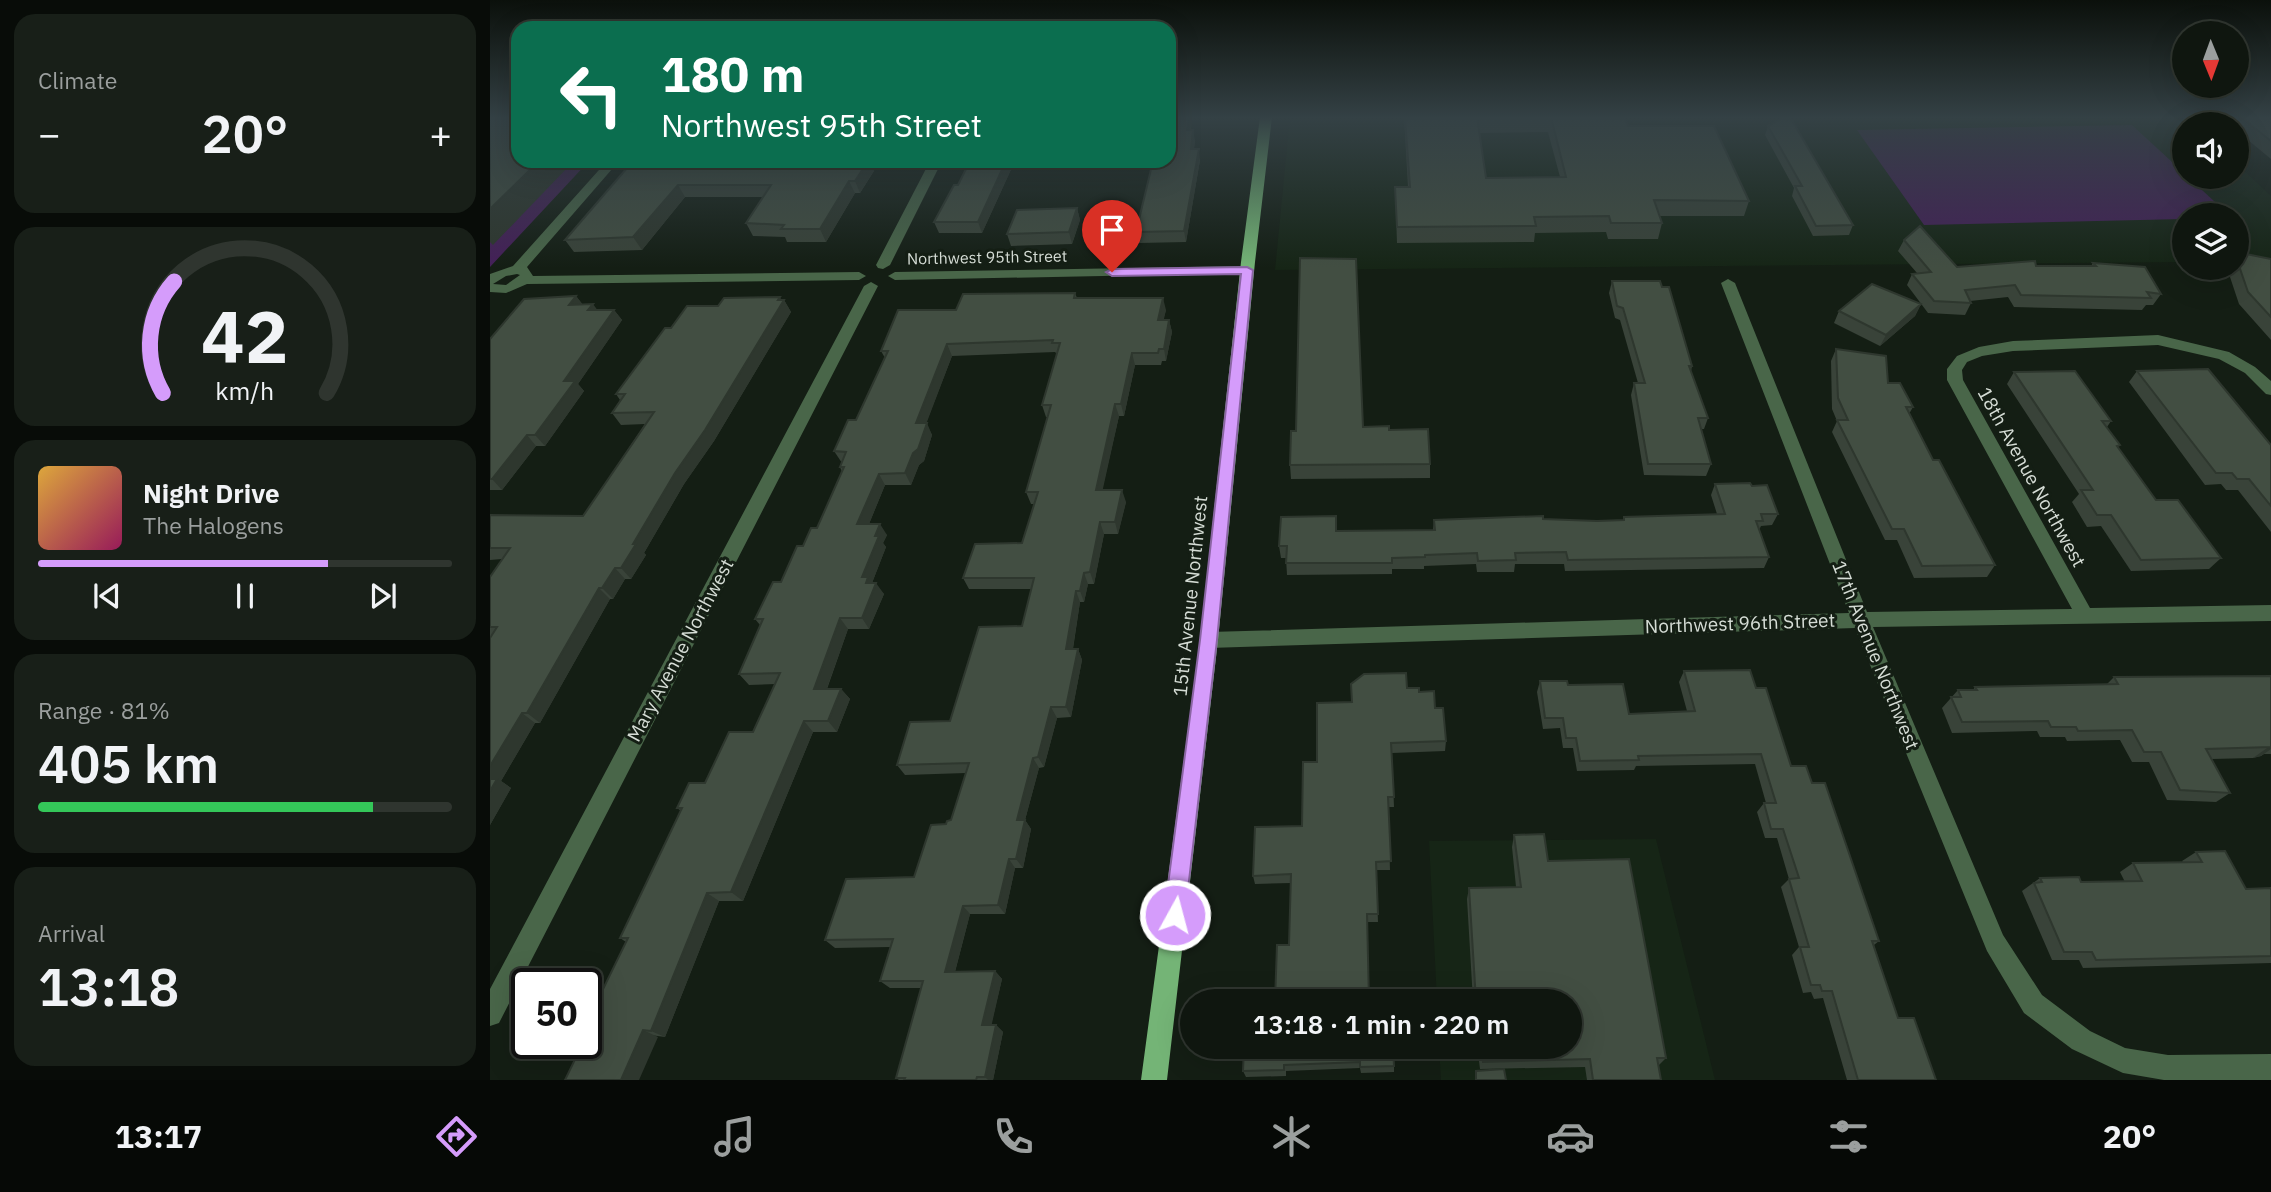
<!DOCTYPE html>
<html lang="en">
<head>
<meta charset="utf-8">
<style>
  body { margin:0; font-family:"IBM Plex Sans",sans-serif; background:#181f18; color:#f1f3f6; height:100vh; display:flex; flex-direction:column; font-size:26px; white-space:nowrap }
  * { box-sizing:border-box; margin:0 }
  p { font-size:23px; color:#9b9f9e }
  .icon { flex:none; width:38px; height:38px; fill:none; stroke:currentColor; stroke-width:2; stroke-linecap:round; stroke-linejoin:round }
  .map { position:relative; flex:1; overflow:hidden }
  .details { display:flex; flex-direction:column; gap:14px; padding:14px; background:#080c08; width:490px }
  .details>* { flex:none }
  .hud { position:absolute; left:21px; top:21px; width:665px; height:147px; border-radius:21px; box-shadow:0 7px 28px #0002,0 0 0 2px #2f352f; background:#0b6e4f; color:#fff; overflow:hidden }
  .needle { width:46px; rotate:179deg }
  .controls { position:absolute; left:1682px; top:21px; display:grid; gap:14px }
  .controls a { display:grid; place-items:center; width:77px; height:77px; border-radius:50%; background:#0f160f; box-shadow:0 7px 28px #0002,0 0 0 2px #2f352f; font-size:35px }
  .speed { position:absolute; left:21px; top:968px; display:flex; gap:14px; font-size:35px; font-weight:700; text-align:center }
  .speed>* { display:grid; place-content:center; width:91px; height:91px; border-radius:50%; background:#0f160f; box-shadow:0 7px 28px #0002,0 0 0 2px #2f352f; line-height:1 }
  .speed .limit { border:4px solid #111; border-radius:10px; background:#fff; color:#111 }
  .pin { position:absolute; display:grid; place-items:center; width:60px; height:60px; color:#fff; margin:-72px -30px; border-radius:50% 50% 50% 0; rotate:-45deg; box-shadow:0 0 7px #0007 }
  .pin .icon { rotate:45deg }
  .me { position:absolute; width:77px; margin:-38px; rotate:7deg; stroke-linejoin:round; filter:drop-shadow(0 0 5px #0008) }
  .turn { display:flex; align-items:center; gap:24px; height:147px; padding:0 35px; font-size:32px }
  .turn .icon { width:91px; height:91px; stroke-width:2.5 }
  .turn b { display:block; font-size:49px; line-height:60px }
  .big { font-size:52px; font-weight:600; line-height:1.1 }
  .details .widget { flex:1; display:flex; flex-direction:column; justify-content:center; gap:10px; min-width:0; padding:0 24px; border-radius:21px; background:#181f18 }
  .details .dial { align-items:center; gap:0 }
  .dial svg { height:182px; overflow:visible; fill:none; stroke:#2f352f; stroke-width:7; stroke-linecap:round; text-anchor:middle }
  .dial text { fill:#f1f3f6; stroke:none }
  .song { display:flex; align-items:center; gap:21px }
  .cover { width:84px; height:84px; border-radius:10px; background:linear-gradient(135deg,hsl(40 70% 55%),hsl(330 70% 35%)) }
  .played { height:7px; border-radius:4px; background:linear-gradient(90deg,#d59cfb 70%,#2f352f 70%) }
  .keys { display:flex; justify-content:space-around; direction:ltr }
  .heat { display:flex; justify-content:space-between; align-items:center; font-size:38px; direction:ltr }
  .charge { height:10px; border-radius:5px; background:linear-gradient(90deg,#34c759 81%,#2f352f 0) }
  .trip { position:absolute; left:690px; top:989px; width:402px; height:70px; border-radius:35px; background:#0f160f; box-shadow:0 7px 28px #0002,0 0 0 2px #2f352f; font-weight:600; line-height:70px; text-align:center }
  .dock { display:flex; height:112px; justify-content:space-around; align-items:center; background:#060906; color:#9b9f9e }
  .dock .icon { width:49px; height:49px }
  .dock .on { color:#d59cfb }
  .dock b { font-size:32px; color:#f1f3f6 }
  main { display:flex; flex:1; min-height:0 }
  .map>svg:first-child { display:block }
  .built { fill:#162516 }
  .green { fill:#442058 }
  .lines { fill:none; stroke-linecap:round; stroke-linejoin:round }
  .minor { fill:#496649; fill-rule:evenodd }
  .major { fill:#74b476; fill-rule:evenodd }
  .wall { fill:#394339; fill-rule:evenodd }
  .shaded-wall { fill:#2e372e }
  .building { fill:#424e42; stroke:#2e372e; stroke-width:2; fill-rule:evenodd }
  .route { fill:#d59cfb; stroke:#8a65a3; stroke-width:2 }
  .labels { text-anchor:middle; dominant-baseline:central; stroke-width:6; stroke-linejoin:round; paint-order:stroke }
  .far-street-label { font-size:16px; fill:#d5dcd5; stroke:#141e14 }
  .street-label { font-size:19px; fill:#d5dcd5; stroke:#141e14 }
</style>
</head>
<body>
<main>
<section class="details">
<div class="widget"><p>Climate</p>
<div class="heat"><a>−</a><b class="big">20°</b><a>+</a></div>
</div>
<div class="widget dial"><svg viewBox="0 0 100 80">
<path d="M14 69A42 42 0 1 1 86 69"/>
<path d="M14 69A42 42 0 0 1 19 20" stroke="#d59cfb"/>
<text x="50" y="56" font-size="32" font-weight="700">42</text>
<text x="50" y="72" font-size="11">km/h</text>
</svg></div>
<div class="widget">
<div class="song"><i class="cover"></i><div><b>Night Drive</b><p>The Halogens</p></div></div>
<div class="played"></div>
<div class="keys"><svg class="icon" aria-label="previous" viewBox="0 0 24 24"><path d="M18 5L8 12l10 7zM5 5v14"/></svg><svg class="icon" aria-label="pause" viewBox="0 0 24 24"><path d="M8 5v14M16 5v14"/></svg><svg class="icon" aria-label="next" viewBox="0 0 24 24"><path d="M6 5l10 7-10 7zM19 5v14"/></svg></div>
</div>
<div class="widget"><p>Range · 81%</p><b class="big">405 km</b><div class="charge"></div></div>
<div class="widget"><p>Arrival</p><b class="big">13:18</b></div>
</section>
<div class="map">
<svg width="1781" height="1080" viewBox="0 0 1781 1080">
  <rect width="100%" height="100%" fill="#141e14"/>
  <path class="built" d="M800,117h895l8,7h-9v53h52l1,-13 34,32v66h-34l-1,-47h-52v47l-909,8z
    M1166,839l59,241h-274l-2,-33 131,-1v-45h-133l-8,-160z"/>
  <path class="green" d="M0,117l28,44h71l-99,106z
    M1642,125l52,48v4h4l41,38h-45v4l-260,6 -67,-95z"/>
  <g class="lines">
    <path class="minor" d="M117,161h12l-92,106 6,9 326,-4 7,4 -7,4 -332,4 -21,9 -16,-1v-18l23,-8zM27,274l3,1 -14,10 -13,-1 13,-8z
      M440,161h12l-52,104 -7,4 -5,-1 -2,-3z
      M757,266l5,1v6l-357,7 -7,-4 7,-4z
      M1238,279l7,4 132,329 205,-3 -125,-229v-11l10,-13 22,-9 34,-6 145,-6 71,17 26,15 16,14v14l-5,-1 -21,-21 -26,-14 -61,-14 -145,6 -31,5 -15,6 -5,8 1,10 127,228 181,-3v16l-398,6 130,308 39,60 48,36 35,17 43,7 103,-1v26h-107l-41,-7 -51,-24 -48,-36 -37,-62 -132,-323 -646,20 -7,-2 -2,-6 2,-6 7,-2 640,-19 -128,-330z
      M381,282l7,4 -379,737 -9,3v-37l374,-703z"/>
    <path class="major" d="M770,117h12l-17,145 -37,378 -51,440h-26l59,-440 41,-378z"/>
  </g>
  <path class="wall" d="M679,117h23l-1,13 4,11 -1,8 6,11 -14,82 -47,1 -3,-11 17,-71h-6h22z
    M914,117h220l4,9 121,75 -5,15h-85l3,7 -4,16h-50l-2,-7 -71,1 -1,9 -137,1 -2,-56h13zM1058,132l12,45 -74,1 -7,-45z
    M1727,117h54v42l-35,-29v-6l-12,-1z
    M1278,126l85,99 -4,10 -36,1 -21,-40 2,-8 -29,-53z
    M143,161l241,10 -14,22h-5l-29,49h-39l-2,-5 -32,-1 -7,-13 17,-26h-78l-43,53 -68,2 -9,-12z
    M480,161h49l-1,2h-4l-32,70h-43l-5,-11 24,-37z
    M587,208l3,12 -8,24 -61,2 -4,-12z
    M1414,240l53,27 134,-1 2,-3 68,31 -8,11h-7l-4,5 -128,-3 -6,-10 -38,4 1,2 -6,12 -37,-2 -21,-28 5,-11 5,-1 -19,-22z
    M1746,252l35,7v81l-32,-36 -12,-36h9z
    M1122,281l80,85 -1,5 17,47 -4,11h-3l10,35 -5,12 -62,-1 -13,-80 3,-12h4l-18,-63 -5,-2 -6,-25z
    M585,293l2,5 89,12 -3,10h6l3,12 -6,29h-4l-1,4h-26l-11,51h-5l-17,74 24,12 -8,32h-14l-10,50h-6l-4,18h-4l-7,47h5l4,11 -11,57 -14,1 -13,49 -5,1 -14,52 6,9 -8,39h-8l-10,46h-35l-15,58 40,-1 7,8 -11,46h5l7,7 -10,48h-94l-3,-2 25,-90h-31l-10,-7 10,-34 -55,1 -10,-8 89,-63 32,-53 5,-4 15,-47 -61,2 -8,-10 53,-44 72,-95 9,-37h-62l-6,-11 59,-35 12,-39h-3l-5,-12 22,-75h-2l-4,-12 15,-51 -2,-2 -103,4 -26,67 6,12 -8,26 -5,4 -8,20h-26l-16,39 18,11 -4,8 3,4 -14,36 12,11 -15,35h-21l-21,60h14l9,10 -13,33h-24l-70,169h-24l-54,136 -75,-10 -4,-1 40,-84 -6,-4 61,-127 -4,-3 28,-25 48,-51 22,-48 -26,1 -10,-11 21,-49 -5,-6 26,-37 22,-36 14,-18 25,-56 -2,-5 2,-4 -8,-12 22,-31 29,-62 -4,-7 75,-41z
    M86,296l6,8 16,6h16l8,10 -44,64 6,7 -39,55h-9l-34,44h-12v-151z
    M294,300l7,12 -77,129 -30,43 -40,69 2,2 -15,24h-6l-12,20h-3l-70,124h-5l-34,58 10,7 -21,37v-248l12,-18 -12,1v-45l93,1 62,-92 -24,1 -9,-12 8,-13 -4,-6 55,-66 47,-22z
    M1431,304l-6,12 -35,30 -46,-23 5,-12z
    M1346,349l52,34 25,24 -4,7 24,46 62,105 -8,12 -73,1 -17,-38h-12l-53,-108 5,-11 -5,-12 -1,-48z
    M1647,371l134,74v87l-33,-42h-12l-5,-6 -16,1 -76,-103z
    M1524,372l97,49 -4,6 13,18 -2,2 38,53 65,58 -12,11 -78,2 -30,-45 -14,1 -15,-25 7,-8 -72,-110z
    M873,427l26,3 41,34v14l-139,1 -1,-14z
    M1225,484l37,2 26,28 -6,11 -11,1 -2,4 10,27 -5,11 -199,3 -1,-7h-49l-1,8h-37l-1,-8 -52,2v3h-32v5l-105,1 -1,-17h-5l-2,-12 58,-15 96,-1 1,-10 109,-1 54,2 26,-1 1,-3 93,-3 -6,-19z
    M1194,671l72,17 35,78 21,17 67,158 -5,4 24,73 38,62h-89l-24,-82 -9,1 -3,-7 -8,1 -11,-38 7,-8 -18,-60 8,-8 -12,-41h-12l-8,-26 7,-9h2l-11,-39 -119,2 -2,4 -57,1 -4,-23h-10l-3,-20 -17,1 -6,-37 3,-11 28,4 61,29 58,-3 -8,-29z
    M1781,676v78h-7l-3,2 -8,2 -41,1 18,34 -14,9 -49,-2 -18,-38h-17l-12,-22 -53,1 -2,-4h-25l-3,-6 -85,2 -10,-25 16,-18h15l2,-3 132,-3 7,-7z
    M917,688l12,4 16,16 11,33 -1,10 -53,2 2,54h-6l2,63h-14l2,52h-11l-92,79 14,-56 2,-62 -36,1 -2,-8 49,-50 15,-64 35,-60z
    M1024,835l34,26 118,197 -8,8 3,14h-74l-2,-13 -105,2 -3,-23h93v-45h-97l-6,-102 2,-11 47,-1 -4,-40z
    M1706,852l50,37 25,-1v75l-188,5 -4,-8h-27l-30,-69 18,-13 41,4h44l-5,-10 13,-9 50,-1 -1,-1z
    M754,1046l150,20v6l-33,1 -1,-5 -74,3v5l-40,1 -3,-6z"/>
  <path class="shaded-wall" d="M699,117h3l-3,24 -2,-11z
    M703,130l2,11 -3,19 -1,-11z
    M709,149l1,11 -14,82 -2,-11z
    M49,161h27l3,5 -76,79 -3,-3v-33z
    M378,161h12l-20,32 -5,-12z
    M516,161h7l1,2 -32,70 -4,-11z
    M359,181l6,12 -29,49 -6,-13z
    M188,185l7,12 -43,53 -9,-13z
    M587,208l3,12 -8,24 -3,-12z
    M86,296l8,10 -15,-1z
    M290,297l3,6 1,-3 7,12 -77,129 -30,43 -40,69 2,2 -15,24 -10,-11 12,-24z
    M673,298l3,12 -5,22 -3,-12z
    M103,304l8,11 -13,-5z
    M1431,304l-6,12 -35,30 6,-11z
    M124,310l8,10 -44,64 6,7 -39,55 -10,-11 29,-54z
    M679,320l3,12 -6,29 -2,-12z
    M457,344l5,12 -30,79 -6,-12z
    M642,353l3,12 -11,51 -3,-12z
    M625,404l4,12 -19,86 -4,-12z
    M437,423l5,12 -8,26 -5,4 -8,20 -6,-12 8,-20z
    M37,435l9,11 -34,44 -10,-11z
    M389,474l6,11 -21,51 -7,-12z
    M632,490l4,12 -8,32 -3,-12z
    M610,522l4,12 -10,50 -4,-12z
    M390,524l7,11 -4,8 3,4 -14,36h4l8,11 -15,35 -7,-11v-41l13,-41z
    M125,568l10,11 -12,20 -11,-11z
    M594,573l4,11 -4,18 -4,-11z
    M109,588l11,11 -70,124 -13,-10z
    M586,591l4,11 -9,58 -5,-11z
    M350,618l8,11 -25,70 -9,-10z
    M588,649l4,11 -11,57 -5,-10z
    M351,689l9,10 -13,33 -9,-11z
    M561,707l6,11 -13,49 -6,-10z
    M32,713l13,10 -34,58 10,7 -21,37v-59z
    M314,721l9,11 -70,169 -12,-9z
    M1781,747v2l-10,7 -8,2 14,-10z
    M543,758l6,10 -14,52 6,9 -8,39 -7,-9 1,-39z
    M519,859l6,9 -10,46 -7,-9z
    M217,893l12,8 -54,136 -14,-6z
    M473,906l7,8 -17,65 -8,-7z
    M505,971l7,8 -12,53 -8,-7z
    M506,1025l7,7 -10,48h-5l-3,-3z
    M153,1030l15,7 -19,43h-18z"/>
  <path class="building" d="M0,117h28v44h21l-49,48z
    M679,117h20l-2,13h6l-2,19h8l-15,82 -48,1 17,-71h16z
    M915,117h219l4,9h86l35,75 -95,-1 8,23h-51l-2,-7 -75,1 2,9 -139,1 -2,-40h15zM987,117h74l15,60 -80,1z
    M1295,117h5l63,108 -37,1 -21,-40h7l-34,-60z
    M1751,117h30v24z
    M143,161h235l-13,20h-6l-29,48h-39l3,-4 -38,-2 25,-38h-93l-45,52 -68,3z
    M480,161h36l-28,61h-44l20,-37h4z
    M587,208l-8,24 -62,2 10,-24z
    M1430,226l37,41 78,-6 1,5h60l-3,-3 52,4 16,27 -14,-2 4,6 -130,-3 -6,-10 -50,5 6,13 -37,-2 -22,-27 19,-2 -27,-32z
    M1746,252l35,7v58l-23,-25 -12,-35z
    M810,258l56,1 7,168 26,-1v4l39,-1 2,35 -140,1 1,-34h5z
    M1122,281h48l2,6h7l23,79h-3l19,52h-10l13,46h-63l-14,-81h11l-22,-75 -6,-2z
    M1382,284l49,20 -35,31 -47,-24z
    M585,293l-1,5h89l-5,22h11l-5,29h-5l-1,4h-26l-11,51h-6l-19,86h26l-7,32h-15l-10,50 -6,1 -4,18h-4l-10,58h12l-12,58h-15l-13,50 -5,1 -16,62h8l-9,39h-7l-11,46 -35,1 -18,66 50,-1 -13,54h14l-11,52h-8l-1,3h-72l1,-2h-9l27,-97h-43l13,-42 -68,1 21,-61 68,-2 17,-52 15,-1 1,-3 4,-1 18,-57 -72,2 13,-43 40,-1 29,-94 43,-1 12,-48h-71l12,-34 47,-1 16,-51h-12l25,-87h-9l18,-62h-8l1,-3 -106,4 -31,79h11l-9,26 -5,4 -8,20 -26,1 -22,50h23l-5,12h4l-17,41h6l-2,6h10l-14,35h-22l-26,71h27l-13,32h-24l-73,171 -24,1 -56,138 -8,-1 -22,50h-56l18,-37h3v-8l5,-10 -5,1v-2l42,-86h-8l62,-130h-5l12,-25h16l24,-51h24l27,-59 -41,1 24,-55h-8l18,-37h8l16,-36h6l8,-18h6l27,-61h-4l6,-15 -12,-1 14,-31h8l32,-69h-7l17,-41h58l7,-16z
    M86,296l-7,9 24,-1 -5,6h26l-50,71h11l-40,54h-8l-35,44h-2v-140l34,-40z
    M290,297l-2,3h6l-79,130 -30,43 -42,71h3l-15,24h-6l-13,20h-3l-72,125h-5l-32,53v-128l7,-11h-7v-50l20,-29h-20v-33l93,1 71,-104 -42,1 13,-19h-9l49,-66h6l16,-22h31l6,-8z
    M1346,349l50,7 2,27h12l13,24h-7l27,53h6l56,105 -73,1 -18,-37h-12l-55,-109h11l-10,-22z
    M1718,369l63,76v61l-22,-27h-12l-5,-6h-16l-79,-102z
    M1585,371l36,50h-9l18,24 -3,1 39,54h22l43,58 -80,2 -30,-45h-14l-16,-25h12l-79,-118z
    M1260,483l2,3 15,-1 11,29h-17l2,7h-7l13,36 -201,3 -2,-8 -51,1 1,7 -38,1 -1,-8 -52,2v2l-33,1v5h-106l1,-17h-8l2,-29 55,-1v15l99,-1 -1,-10 109,-4v3l54,2 27,-1v-3l101,-3 -10,-30z
    M1260,670l6,18h10l25,78h15l6,17h13l54,158h-7l26,77h16l22,62h-78l-26,-89h-10l-2,-6h-9l-11,-38h9l-20,-68 10,-1 -16,-49h-12l-7,-26h12l-15,-49 -123,2 1,4 -59,1 -4,-23h-10l-3,-20h-18l-5,-37h27l1,4 55,-1 6,30 66,-3 -11,-40z
    M916,673l1,15h12v4l15,-1 1,17h8l3,33 -55,2 3,54h-6l3,64 -15,1 2,52h-11l2,87h22h-116l2,-56h12l2,-71 -38,2 2,-49 47,-1 1,-64h14v-59l35,-1 -1,-18 13,-10z
    M1781,676v71l-65,2 24,44 -50,-3 -19,-38h-17l-12,-22 -54,1 -2,-4h-25l-3,-6 -86,1 -11,-25h10l-3,-7h19l-2,-3 143,-3 -4,-7z
    M0,779h7l-7,12z
    M1054,834l4,27 81,-2 37,199h-9l4,22h-68l-3,-21 -107,3 -2,-16h89v-45h-94l-7,-113 52,-1 -7,-52z
    M1735,851l21,38 25,-1v68l-175,4 -4,-8h-28l-30,-69 8,-1 -2,-4 39,-1 2,5 61,-1 -9,-18 69,-1 -6,-10z
    M754,1046h149l1,20 -34,1v-5l-76,3v5l-41,1z
    M1014,1069l2,11h-30v-9z"/>
  <linearGradient id="sky" x2="0" y2="1"><stop stop-color="#0b100b"/><stop offset="0.44" stop-color="#344145"/><stop offset="1" stop-color="#344145" stop-opacity="0"/></linearGradient>
  <rect width="1781" height="268" fill="url(#sky)"/>
  <path class="route" d="M757,267l6,3 -36,370 -32,275 -3,7 -7,4 -8,-4 -3,-7 36,-275 41,-366 -129,2 -6,-4 6,-3z"/>
  <g class="labels">
    <g class="far-street-label">
      <text transform="translate(497 257) rotate(-1)">Northwest 95th Street</text>
    </g>
    <g class="street-label">
      <text transform="translate(1542 477) rotate(61)">18th Avenue Northwest</text>
      <text transform="translate(700 596) rotate(-84)">15th Avenue Northwest</text>
      <text transform="translate(1250 623) rotate(-2)">Northwest 96th Street</text>
      <text transform="translate(190 650) rotate(-62)">Mary Avenue Northwest</text>
      <text transform="translate(1386 655) rotate(68)">17th Avenue Northwest</text>
    </g>
  </g>
</svg>
<div class="controls">
<a><svg class="needle" viewBox="-14 -14 28 28"><path d="M0-13l5 13h-10z" fill="#e53935"/><path d="M0 13l5-13h-10z" fill="#9b9f9e"/></svg></a>
<a><svg class="icon" aria-label="sound" viewBox="0 0 24 24"><path d="M4 9h4l5-4v14l-5-4H4zM17 9q2 3 0 6"/></svg></a>
<a><svg class="icon" aria-label="layers" viewBox="0 0 24 24"><path d="M12 4l9 5-9 5-9-5zM3 14l9 5 9-5"/></svg></a>
</div>
<div class="speed"><div class="limit">50</div></div>
<div class="pin" style="left:622px;top:272px;background:#d93025"><svg class="icon" aria-label="arrive" viewBox="0 0 24 24"><path d="M6 21V4h12l-3 4 3 4H6"/></svg></div>
<svg class="me" style="left:685px;top:915px" viewBox="-20 -20 40 40"><circle r="17" fill="#d59cfb" stroke="#fff" stroke-width="3"/><path d="M0-11L8 9 0 5-8 9z" fill="#fff"/></svg>
<div class="trip">13:18 · 1 min · 220 m</div>
<div class="hud">
<div class="turn"><svg class="icon" aria-label="left" viewBox="0 0 24 24"><path d="M17 20v-9H6M10 6l-5 5 5 5"/></svg><div><b>180 m</b>Northwest 95th Street</div></div>
</div>
</div>
</main>
<nav class="dock">
<b>13:17</b>
<svg class="icon on" aria-label="directions" viewBox="0 0 24 24"><path d="M12 3l9 9-9 9-9-9zM9 14v-3h6M13 9l2 2-2 2"/></svg>
<svg class="icon" aria-label="music" viewBox="0 0 24 24"><path d="M9 18V5l10-2v13"/><circle cx="6" cy="18" r="3"/><circle cx="16" cy="16" r="3"/></svg>
<svg class="icon" aria-label="phone" viewBox="0 0 24 24"><path d="M5 4h4l2 5-3 2q2 4 5 5l2-3 5 2v4C11 20 4 13 5 4z"/></svg>
<svg class="icon" aria-label="climate" viewBox="0 0 24 24"><path d="M12 3v18M4 7l16 10M4 17L20 7"/></svg>
<svg class="icon" aria-label="car" viewBox="0 0 24 24"><path d="M5 17H2v-5l4-1 3-4h7l3 4 3 1v5h-3M9 17h6M6 11h13"/><circle cx="7" cy="17" r="2"/><circle cx="17" cy="17" r="2"/></svg>
<svg class="icon" aria-label="filters" viewBox="0 0 24 24"><path d="M4 7h16M4 17h16"/><circle cx="9" cy="7" r="2"/><circle cx="15" cy="17" r="2"/></svg>
<b>20°</b>
</nav>
</body>
</html>
